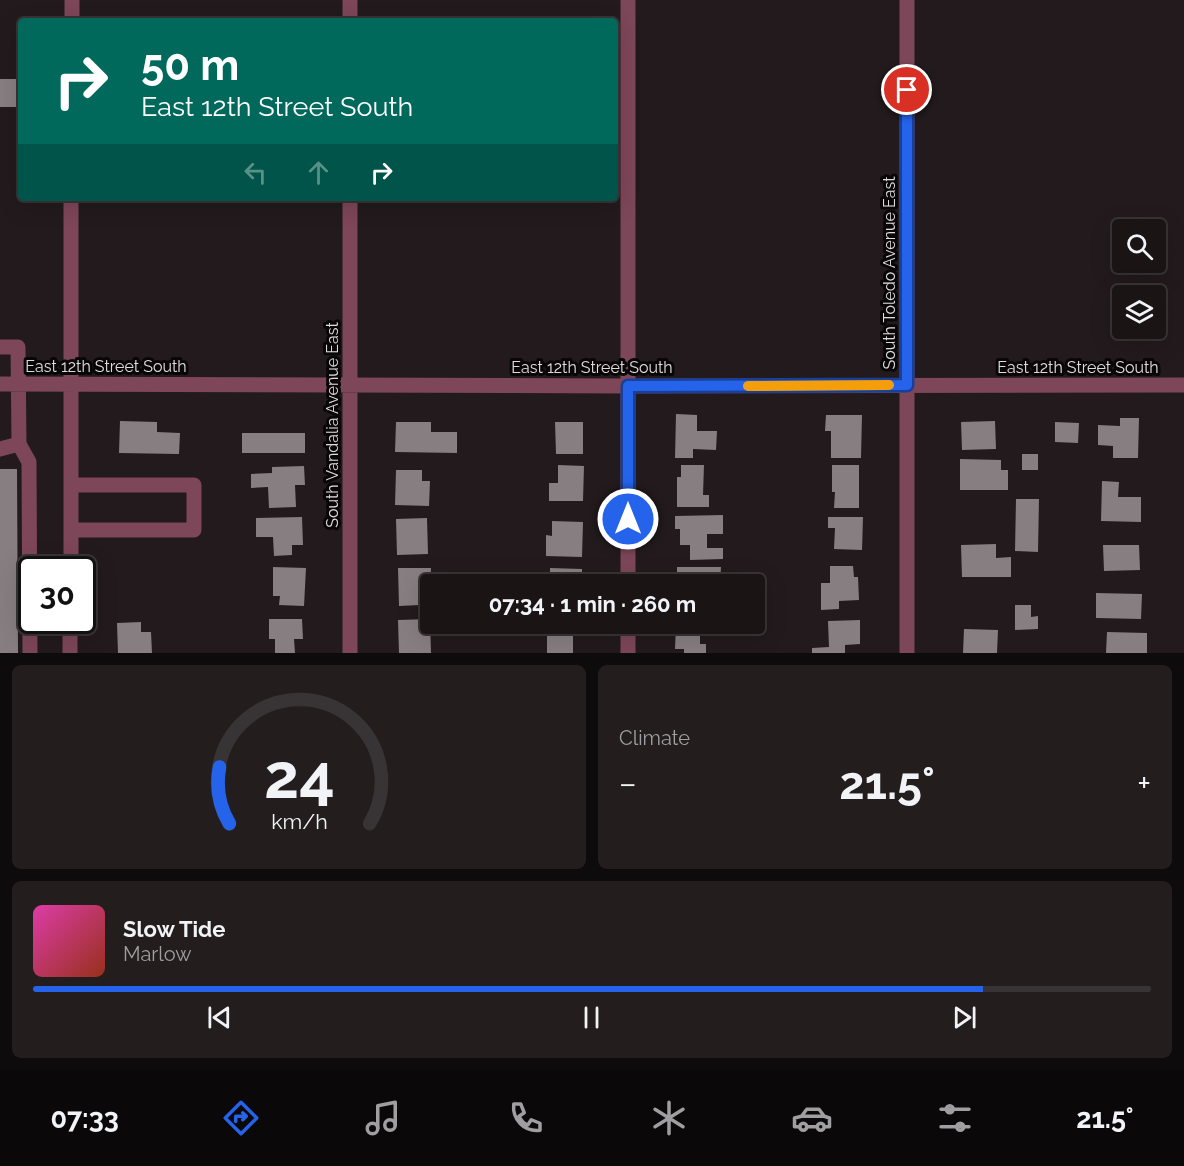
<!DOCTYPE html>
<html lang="en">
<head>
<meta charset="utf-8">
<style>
  body { margin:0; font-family:Raleway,sans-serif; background:#231d1e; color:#f1f3f6; height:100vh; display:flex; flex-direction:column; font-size:22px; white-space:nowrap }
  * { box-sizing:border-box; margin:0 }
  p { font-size:20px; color:#9f9ea0 }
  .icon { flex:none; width:33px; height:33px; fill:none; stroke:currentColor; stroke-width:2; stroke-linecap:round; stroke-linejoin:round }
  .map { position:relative; height:653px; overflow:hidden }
  .panel { display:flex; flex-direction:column; gap:12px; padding:12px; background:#0e0b0c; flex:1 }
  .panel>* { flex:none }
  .guide { position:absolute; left:18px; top:18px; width:600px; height:183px; border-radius:6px; box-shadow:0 6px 24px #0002,0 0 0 2px #383334; background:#00695c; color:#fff; overflow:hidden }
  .buttons { position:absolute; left:1112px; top:219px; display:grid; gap:12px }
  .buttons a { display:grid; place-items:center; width:54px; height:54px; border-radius:6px; background:#1a1415; box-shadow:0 6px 24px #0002,0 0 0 2px #383334; font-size:30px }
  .speed { position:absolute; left:18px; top:556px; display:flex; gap:12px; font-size:30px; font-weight:700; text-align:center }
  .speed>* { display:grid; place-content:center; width:78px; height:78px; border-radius:50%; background:#1a1415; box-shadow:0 6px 24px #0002,0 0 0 2px #383334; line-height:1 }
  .speed .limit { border:3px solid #111; border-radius:9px; background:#fff; color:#111 }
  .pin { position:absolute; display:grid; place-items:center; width:51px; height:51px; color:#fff; margin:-26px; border:3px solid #fff; border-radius:50%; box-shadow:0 2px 6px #0007 }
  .me { position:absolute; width:66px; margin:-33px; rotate:0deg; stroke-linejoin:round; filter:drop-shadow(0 0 4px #0008) }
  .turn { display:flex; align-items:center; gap:21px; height:126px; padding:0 24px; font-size:27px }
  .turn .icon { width:78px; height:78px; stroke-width:2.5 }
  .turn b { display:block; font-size:42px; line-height:51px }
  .lanes { display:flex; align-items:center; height:57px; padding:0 24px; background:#0003; justify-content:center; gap:30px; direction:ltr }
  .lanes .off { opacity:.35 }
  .big { font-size:45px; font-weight:700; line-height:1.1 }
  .panel .tile { flex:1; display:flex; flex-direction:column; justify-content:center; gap:9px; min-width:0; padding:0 21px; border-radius:9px; background:#231d1e }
  .panel .dial { align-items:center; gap:0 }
  .dial svg { height:156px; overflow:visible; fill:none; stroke:#383334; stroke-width:7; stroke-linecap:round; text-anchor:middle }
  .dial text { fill:#f1f3f6; stroke:none }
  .song { display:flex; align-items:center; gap:18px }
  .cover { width:72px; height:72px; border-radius:9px; background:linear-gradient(135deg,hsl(320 70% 55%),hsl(10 70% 35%)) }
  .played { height:6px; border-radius:3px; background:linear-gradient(90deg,#2563eb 85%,#383334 85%) }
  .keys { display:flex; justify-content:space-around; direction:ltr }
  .heat { display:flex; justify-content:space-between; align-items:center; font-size:33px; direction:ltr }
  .panel .tiles { flex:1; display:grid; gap:12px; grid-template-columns:1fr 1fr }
  .tile:last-child { grid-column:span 2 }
  .trip { position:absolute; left:420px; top:574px; width:345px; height:60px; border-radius:6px; background:#1a1415; box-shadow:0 6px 24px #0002,0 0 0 2px #383334; font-weight:700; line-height:60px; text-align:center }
  .dock { display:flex; height:96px; justify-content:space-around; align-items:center; background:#0a0808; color:#9f9ea0 }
  .dock .icon { width:42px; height:42px }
  .dock .selected { color:#2563eb }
  .dock b { font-size:27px; color:#f1f3f6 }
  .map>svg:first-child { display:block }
  .building { fill:#877e81 }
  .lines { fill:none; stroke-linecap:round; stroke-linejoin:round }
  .minor { stroke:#7d4659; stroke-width:15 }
  .route-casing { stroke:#184099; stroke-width:15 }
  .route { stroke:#2563eb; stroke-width:10 }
  .slow { stroke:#f59e0b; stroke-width:10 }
  .labels { text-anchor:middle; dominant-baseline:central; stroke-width:6; stroke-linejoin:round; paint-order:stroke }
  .street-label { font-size:16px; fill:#e0dbdd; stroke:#090607 }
</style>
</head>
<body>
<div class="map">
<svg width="1184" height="653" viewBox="0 0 1184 653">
  <rect width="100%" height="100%" fill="#221a1c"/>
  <path class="building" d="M0,79h21v28h-21z
    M676,414l21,1v16h20l-1,19 -23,-1v9h-18z
    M826,415h36l-1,43h-30v-27h-6z
    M1120,418h19l-1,40h-25v-12l-15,-1v-20l22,1z
    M120,421l37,1v10l23,1 -1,21 -60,-1z
    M995,421l1,28 -34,1 -1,-28z
    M396,422h35v10h26v21l-62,-1z
    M555,422h28v32h-27z
    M1055,422l24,1 -1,20 -23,-1z
    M242,433h63v20h-63z
    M1022,454h16v16h-16z
    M960,459l41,1v10h7v20h-48z
    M558,465l26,1 -1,35h-34v-18h9z
    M681,465h23l-1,30h6v12h-32v-30h4z
    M832,465h27v43h-25l1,-16h-3z
    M304,466l1,19h-10l1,22 -27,1 -1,-21 -17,1v-14l21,-1v-6z
    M0,469h17l1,184h-18z
    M396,470h26v11h8l-1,25 -34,-1z
    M1102,481l17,1 -1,15h23v25l-40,-1z
    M1016,499h23l-1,53 -23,-1z
    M723,515v19h-16v14h16v11l-33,1v-15h-10v-16h-5v-13z
    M302,517l1,28h-11v10l-18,1 -1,-19h-17v-19z
    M828,517h35l-1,33 -28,-1 1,-21h-7z
    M427,518l1,36 -31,1 -1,-36z
    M552,521l31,1 -1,35 -36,-1v-21l6,1z
    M996,544v14l15,-1v20h-49l-1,-32z
    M1103,545h36l1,25 -36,1z
    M830,566h23l1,11h4l1,23 -20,1v8l-18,1v-27h9z
    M273,567l33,1 -2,38 -25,-1 1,-9h-7z
    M677,567h44l-1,18h-43z
    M398,568h33l-1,26h-10v11l-21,1z
    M550,568l32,1v16h-32z
    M1096,593l46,1 -1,25 -45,-1z
    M1015,605h16v12l7,-1v13l-23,1z
    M269,619h33l1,20h-9l1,14h-20v-14h-6z
    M430,619l1,34h-32l-1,-33z
    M860,620v24l-15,1v8h-33v-5l17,-1 -1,-26z
    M141,622v10h10l1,21h-34l-1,-30z
    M547,624h36v7h-10v22h-26z
    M676,624h24v20h6v9h-22v-4h-9z
    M964,629l34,1 -1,23h-34z
    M1107,632l40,1v20h-41z"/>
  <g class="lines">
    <path class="minor" d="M350,0v21
      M907,0v653
      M72,21v-21
      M0,347h18l1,97 -19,5
      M0,384l628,2 556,-1
      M19,444l10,18 1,191
      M71,485h123v45h-123
      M71,570v-372
      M628,585v-585
      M628,624v29
      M70,653v-32
      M350,653v-455"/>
  </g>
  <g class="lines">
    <defs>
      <path id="route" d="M628,519v-133l279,-1v-295"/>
    </defs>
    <use href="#route" class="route-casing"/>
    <use href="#route" class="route"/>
    <path class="slow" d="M748,386l141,-1"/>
  </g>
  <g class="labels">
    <g class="street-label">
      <text transform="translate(889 273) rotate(-90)">South Toledo Avenue East</text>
      <text x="106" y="366">East 12th Street South</text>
      <text x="592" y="367">East 12th Street South</text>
      <text x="1078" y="367">East 12th Street South</text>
      <text transform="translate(332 425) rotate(-90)">South Vandalia Avenue East</text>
    </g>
  </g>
</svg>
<div class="buttons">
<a><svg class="icon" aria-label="search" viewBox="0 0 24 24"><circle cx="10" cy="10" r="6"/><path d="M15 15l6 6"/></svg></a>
<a><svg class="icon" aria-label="layers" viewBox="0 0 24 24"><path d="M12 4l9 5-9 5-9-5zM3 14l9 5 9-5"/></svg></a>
</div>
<div class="speed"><div class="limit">30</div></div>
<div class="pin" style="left:907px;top:90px;background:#d93025"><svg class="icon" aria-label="arrive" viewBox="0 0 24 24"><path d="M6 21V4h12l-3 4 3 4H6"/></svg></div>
<svg class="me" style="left:628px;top:519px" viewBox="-20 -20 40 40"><circle r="17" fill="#2563eb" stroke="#fff" stroke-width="3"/><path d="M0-11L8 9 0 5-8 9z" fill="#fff"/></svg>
<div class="trip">07:34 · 1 min · 260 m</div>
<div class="guide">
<div class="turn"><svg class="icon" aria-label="right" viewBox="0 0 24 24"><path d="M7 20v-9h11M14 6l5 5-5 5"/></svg><div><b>50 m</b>East 12th Street South</div></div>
<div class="lanes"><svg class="icon off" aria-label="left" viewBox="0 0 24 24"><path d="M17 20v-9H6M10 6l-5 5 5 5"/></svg><svg class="icon off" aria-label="ahead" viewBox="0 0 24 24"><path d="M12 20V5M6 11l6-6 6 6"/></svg><svg class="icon" aria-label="right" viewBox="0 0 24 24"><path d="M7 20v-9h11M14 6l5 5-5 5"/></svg></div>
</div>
</div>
<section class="panel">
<div class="tiles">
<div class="tile dial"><svg viewBox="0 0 100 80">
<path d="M14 69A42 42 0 1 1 86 69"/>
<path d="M14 69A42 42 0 0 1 9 40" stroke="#2563eb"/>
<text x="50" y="56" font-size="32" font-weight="700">24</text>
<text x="50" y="72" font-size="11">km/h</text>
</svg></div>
<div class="tile"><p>Climate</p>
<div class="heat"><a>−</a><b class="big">21.5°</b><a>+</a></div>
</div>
<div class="tile">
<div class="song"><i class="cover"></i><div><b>Slow Tide</b><p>Marlow</p></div></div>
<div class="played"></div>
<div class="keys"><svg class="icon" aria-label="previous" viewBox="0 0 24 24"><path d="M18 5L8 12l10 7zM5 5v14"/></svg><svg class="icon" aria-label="pause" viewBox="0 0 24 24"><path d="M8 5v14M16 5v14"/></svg><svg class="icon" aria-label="next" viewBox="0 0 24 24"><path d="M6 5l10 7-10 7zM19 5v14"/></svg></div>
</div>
</div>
</section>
<nav class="dock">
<b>07:33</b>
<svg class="icon selected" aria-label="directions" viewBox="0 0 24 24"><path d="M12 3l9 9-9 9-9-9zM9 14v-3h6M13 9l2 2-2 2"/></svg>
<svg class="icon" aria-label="music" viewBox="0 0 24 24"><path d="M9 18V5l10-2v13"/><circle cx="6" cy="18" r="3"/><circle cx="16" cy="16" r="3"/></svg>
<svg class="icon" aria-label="phone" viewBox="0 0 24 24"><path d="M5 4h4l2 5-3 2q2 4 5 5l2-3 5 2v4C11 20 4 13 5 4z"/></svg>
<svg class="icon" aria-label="climate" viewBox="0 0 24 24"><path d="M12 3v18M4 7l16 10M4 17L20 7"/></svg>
<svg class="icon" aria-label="car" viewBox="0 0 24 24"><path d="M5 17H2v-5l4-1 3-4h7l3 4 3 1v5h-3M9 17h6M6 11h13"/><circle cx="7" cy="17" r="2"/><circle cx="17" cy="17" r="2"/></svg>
<svg class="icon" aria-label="filters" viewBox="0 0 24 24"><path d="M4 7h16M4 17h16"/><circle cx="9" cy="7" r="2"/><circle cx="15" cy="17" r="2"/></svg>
<b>21.5°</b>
</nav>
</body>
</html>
